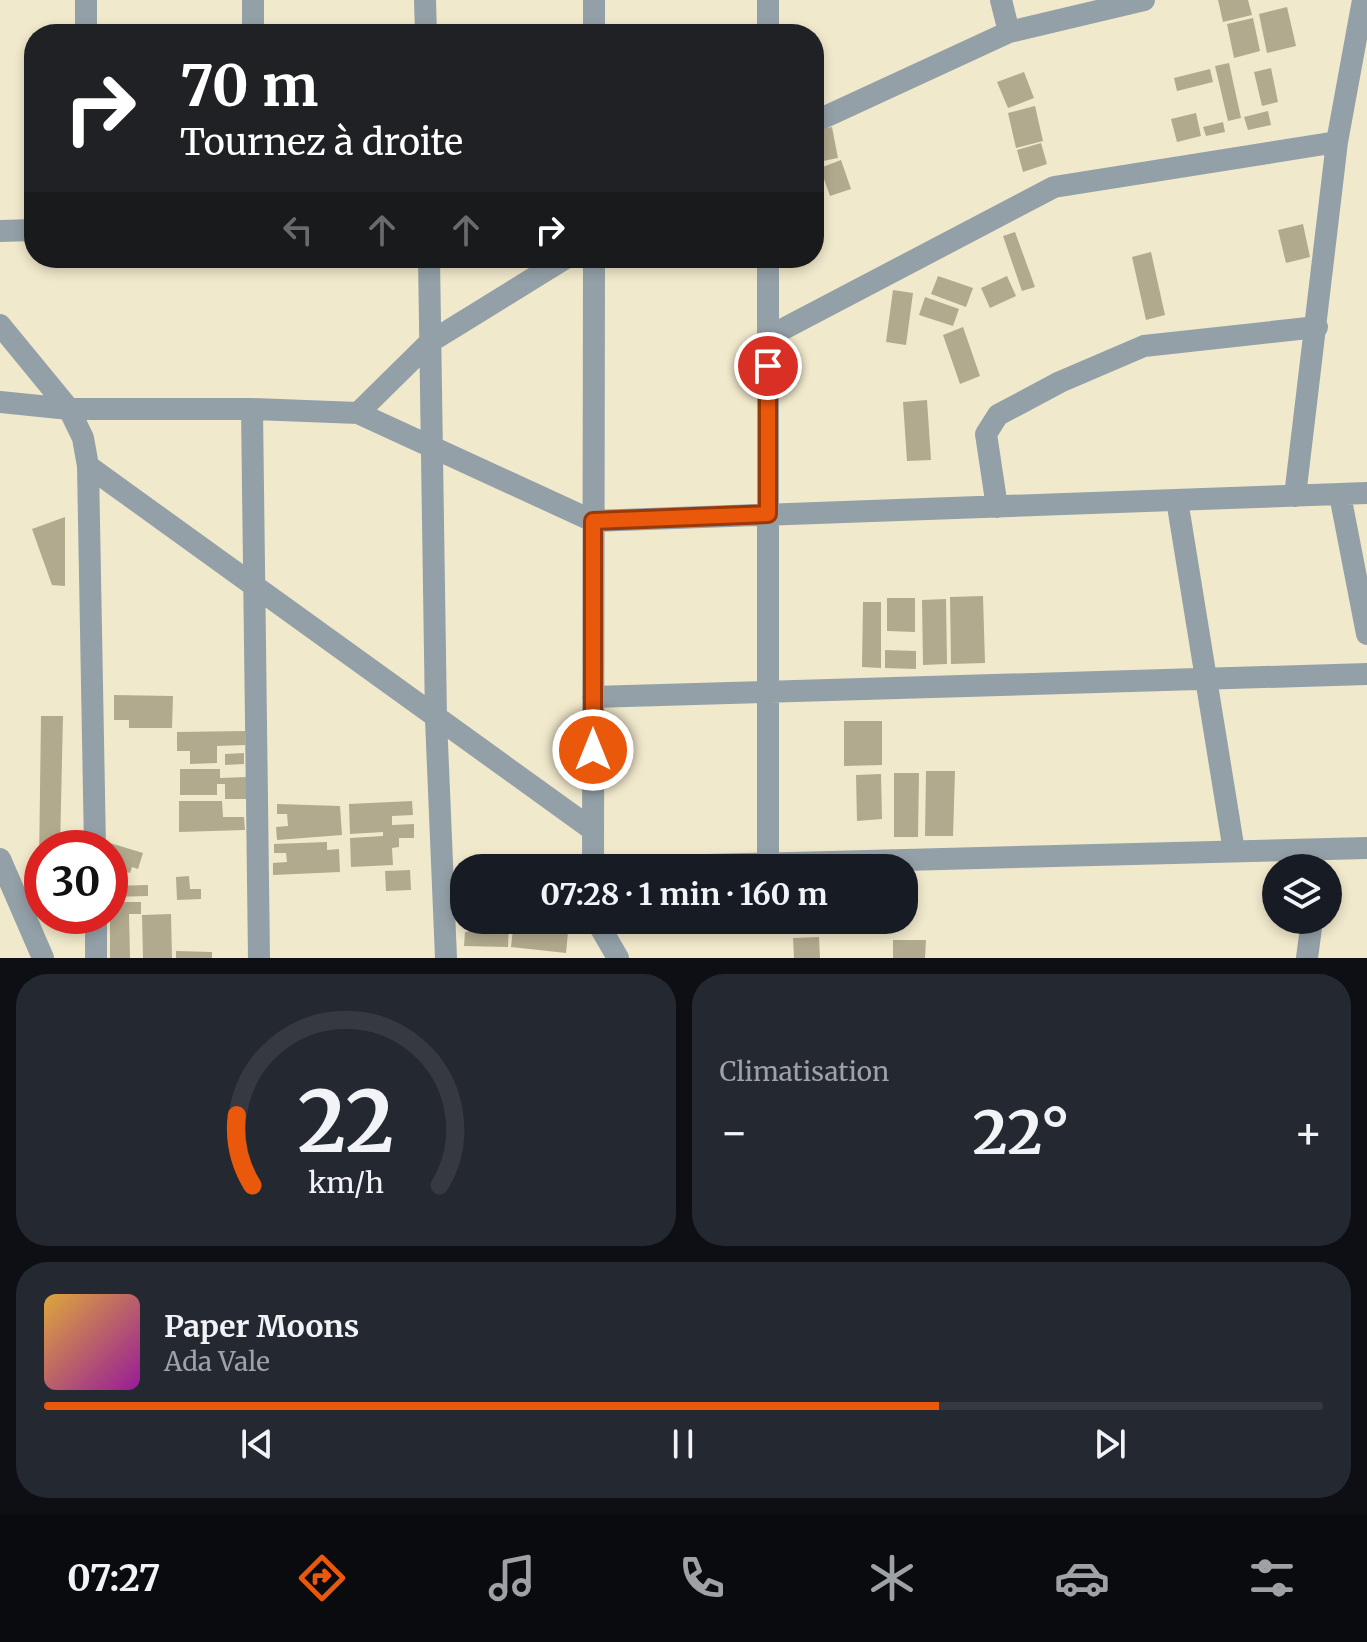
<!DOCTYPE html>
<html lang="fr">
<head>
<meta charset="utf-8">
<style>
  body { margin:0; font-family:Merriweather,serif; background:#242831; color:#f1f3f6; height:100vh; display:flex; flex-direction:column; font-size:30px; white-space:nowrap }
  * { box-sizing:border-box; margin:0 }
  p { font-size:26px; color:#9ea1a6 }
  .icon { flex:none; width:44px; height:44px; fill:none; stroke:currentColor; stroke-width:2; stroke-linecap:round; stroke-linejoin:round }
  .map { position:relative; height:958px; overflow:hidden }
  .drawer { display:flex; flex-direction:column; gap:16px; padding:16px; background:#0d0f14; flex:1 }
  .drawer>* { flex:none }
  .guide { position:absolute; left:24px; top:24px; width:800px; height:244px; border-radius:32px; box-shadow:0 4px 12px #0003; background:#202124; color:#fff; overflow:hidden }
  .buttons { position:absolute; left:1262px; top:854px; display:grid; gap:16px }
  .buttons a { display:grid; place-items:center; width:80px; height:80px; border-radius:50%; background:#171b24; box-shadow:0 4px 12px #0003; font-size:40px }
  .speed { position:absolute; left:24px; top:830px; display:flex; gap:16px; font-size:40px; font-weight:700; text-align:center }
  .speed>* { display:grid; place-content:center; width:104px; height:104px; border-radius:50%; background:#171b24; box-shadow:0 4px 12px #0003; line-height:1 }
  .speed .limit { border:12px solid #d22; background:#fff; color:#111 }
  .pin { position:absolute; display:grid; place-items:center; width:68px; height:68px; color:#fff; margin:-34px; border:4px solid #fff; border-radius:50%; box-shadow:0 2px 8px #0007 }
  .me { position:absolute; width:88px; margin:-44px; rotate:0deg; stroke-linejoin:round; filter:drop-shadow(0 0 6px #0008) }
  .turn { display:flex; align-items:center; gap:28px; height:168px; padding:0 24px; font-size:36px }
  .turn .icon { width:104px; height:104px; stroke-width:2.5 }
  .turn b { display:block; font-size:56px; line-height:68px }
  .lanes { display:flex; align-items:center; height:76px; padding:0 24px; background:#0003; justify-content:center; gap:40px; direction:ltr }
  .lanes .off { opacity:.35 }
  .big { font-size:60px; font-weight:700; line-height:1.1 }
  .drawer .tile { flex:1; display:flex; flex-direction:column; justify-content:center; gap:12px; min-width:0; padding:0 28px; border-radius:32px; background:#242831 }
  .drawer .dial { align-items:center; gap:0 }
  .dial svg { height:208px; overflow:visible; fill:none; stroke:#363941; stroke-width:7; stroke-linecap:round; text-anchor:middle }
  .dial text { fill:#f1f3f6; stroke:none }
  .song { display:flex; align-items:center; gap:24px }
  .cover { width:96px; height:96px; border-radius:12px; background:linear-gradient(135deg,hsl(40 70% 55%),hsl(300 70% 35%)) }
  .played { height:8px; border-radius:4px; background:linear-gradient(90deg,#ea580c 70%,#363941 70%) }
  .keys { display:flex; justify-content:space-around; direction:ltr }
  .heat { display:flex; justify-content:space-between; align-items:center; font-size:44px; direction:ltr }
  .drawer .tiles { flex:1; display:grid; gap:16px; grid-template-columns:1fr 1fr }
  .tile:last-child { grid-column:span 2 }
  .trip { position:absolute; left:450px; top:854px; width:468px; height:80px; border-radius:32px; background:#171b24; box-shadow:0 4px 12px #0003; font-weight:700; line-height:80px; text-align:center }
  .dock { display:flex; height:128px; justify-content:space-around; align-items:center; background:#090b0e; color:#9ea1a6 }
  .dock .icon { width:56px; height:56px }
  .dock .active { color:#ea580c }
  .dock b { font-size:36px; color:#f1f3f6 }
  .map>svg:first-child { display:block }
  .building { fill:#b2aa8e }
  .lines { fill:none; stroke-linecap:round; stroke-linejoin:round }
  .minor { stroke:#94a0a8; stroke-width:22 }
  .route-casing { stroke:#983908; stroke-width:20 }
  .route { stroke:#ea580c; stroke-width:14 }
</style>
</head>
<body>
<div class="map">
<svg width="1367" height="958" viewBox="0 0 1367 958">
  <rect width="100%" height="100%" fill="#f1e9cc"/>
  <path class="building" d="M1218,0h30l4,15 -29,7z
    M1287,7l9,39 -29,7 -8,-39z
    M1253,18l7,33 -26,7 -7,-34z
    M1229,63l12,55 -13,3 -13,-55z
    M1271,68l7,34 -16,4 -8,-34z
    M1210,69l3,13 -36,9 -3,-13z
    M1024,72l10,26 -26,10 -11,-26z
    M1035,106l8,35 -27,7 -8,-35z
    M1268,111l3,14 -23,5 -4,-13z
    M1196,113l5,23 -24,6 -6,-23z
    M1223,122l2,10 -19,4 -3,-9z
    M832,127l6,31 -20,4 -4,-31z
    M1041,143l6,21 -24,8 -6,-22z
    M841,160l10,29 -21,7 -10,-28z
    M1303,224l7,33 -24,6 -8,-33z
    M1015,232l20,55 -13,4 -19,-55z
    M1151,252l14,63 -19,5 -14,-63z
    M938,276l35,12 -7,19 -35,-13z
    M1007,276l9,20 -26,12 -9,-20z
    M893,290l20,3 -7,52 -20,-3z
    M925,297l34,12 -6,17 -34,-11z
    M963,327l17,49 -20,8 -17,-49z
    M927,400l4,60 -24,1 -4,-59z
    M65,517v69l-13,-1 -20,-56z
    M983,596l2,67 -34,1 -1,-67z
    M887,598h28v34l-28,-1z
    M946,599l1,65 -24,1 -1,-65z
    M863,602h18v66l-19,-1z
    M885,650l31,1v18l-31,-1z
    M114,695l59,1 -1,32h-43v-8h-15z
    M41,716h22l-3,132h-18v18h-3z
    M844,721h38v44l-38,1z
    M245,731v14l-28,1v17l-27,1v-13h-13v-19z
    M244,753v11l-19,1v-11z
    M180,769h40v9l26,-1v22h-21v-15h-8v11h-37z
    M926,771h29l-2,65h-28z
    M894,773h25l-1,64h-24z
    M881,774l1,45 -25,2 -1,-46z
    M179,801h43l1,16h21l1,13 -66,2z
    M412,801l1,14 -21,1v9l22,-1v14h-15v9l-7,1 1,17 -42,2 -1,-29 33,-2v-4l-33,2 -1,-30z
    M277,804l63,2 2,29 -65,5 -1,-13 12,-1 -1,-12h-10z
    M327,842v8l12,-1 1,23 -67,3v-12l14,-1 -1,-9h-12v-9z
    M110,843l33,10 -5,16 -6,-2 -2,6 -20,-6z
    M410,870l1,20 -25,1 -1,-20z
    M189,876l1,13h11v10l-24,1 -1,-23z
    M148,885v11l-37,1v-11z
    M110,902h31v12h-12l1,44h-20z
    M171,914l1,44h-29l-1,-43z
    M480,920h29l-1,27 -44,-1 1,-14 12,-2z
    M514,920l55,2 -3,31 -55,-6z
    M819,937l1,21h-26l-1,-20z
    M893,940h33l-1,18h-32z
    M176,951l36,1v6h-36z"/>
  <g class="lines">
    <path class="minor" d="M86,0v34
      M425,0l1,34
      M768,0v34
      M1001,0l8,32
      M253,34v-34
      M594,34v-34
      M814,122l195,-90 135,-32
      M0,231l34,-1
      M429,258l7,461 10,239
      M768,258v605
      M0,325l69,84 14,29 5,28 7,382
      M768,337l286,-150 283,-45
      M0,402l69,7h183l106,4 235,108 774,-28
      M252,409l7,549
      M358,413l72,-71 136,-84
      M88,466l505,364
      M1340,495l27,139
      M1295,496l42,-354 26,-142
      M1177,500l57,351
      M997,507l-11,-73 12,-19 62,-33 84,-36 173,-19
      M593,697l774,-23
      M0,859l43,99
      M593,868l774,-20
      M593,868l1,-610
      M96,916v42
      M596,920l22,38
      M1307,958l5,-38"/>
  </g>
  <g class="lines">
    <defs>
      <path id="route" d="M593,750v-229l175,-7v-148"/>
    </defs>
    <use href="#route" class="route-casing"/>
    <use href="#route" class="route"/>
  </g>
</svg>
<div class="buttons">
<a><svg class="icon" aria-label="layers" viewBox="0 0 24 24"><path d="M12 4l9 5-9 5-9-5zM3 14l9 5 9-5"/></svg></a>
</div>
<div class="speed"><div class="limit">30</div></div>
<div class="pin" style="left:768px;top:366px;background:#d93025"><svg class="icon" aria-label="arrive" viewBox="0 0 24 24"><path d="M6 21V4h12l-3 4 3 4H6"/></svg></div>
<svg class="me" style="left:593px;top:750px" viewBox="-20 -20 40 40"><circle r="17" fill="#ea580c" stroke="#fff" stroke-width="3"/><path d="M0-11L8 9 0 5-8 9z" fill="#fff"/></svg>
<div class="trip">07:28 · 1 min · 160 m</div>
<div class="guide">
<div class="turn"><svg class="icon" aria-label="right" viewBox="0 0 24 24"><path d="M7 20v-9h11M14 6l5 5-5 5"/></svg><div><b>70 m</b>Tournez à droite</div></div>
<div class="lanes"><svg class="icon off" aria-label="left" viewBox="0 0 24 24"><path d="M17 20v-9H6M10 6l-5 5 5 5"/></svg><svg class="icon off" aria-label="ahead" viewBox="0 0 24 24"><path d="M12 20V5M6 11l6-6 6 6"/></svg><svg class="icon off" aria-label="ahead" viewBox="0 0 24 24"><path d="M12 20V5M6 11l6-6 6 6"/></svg><svg class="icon" aria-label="right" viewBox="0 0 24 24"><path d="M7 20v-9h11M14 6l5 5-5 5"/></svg></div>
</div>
</div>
<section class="drawer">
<div class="tiles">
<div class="tile dial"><svg viewBox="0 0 100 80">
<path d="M14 69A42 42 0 1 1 86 69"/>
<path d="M14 69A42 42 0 0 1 8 42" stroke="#ea580c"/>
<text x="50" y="56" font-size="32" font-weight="700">22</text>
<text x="50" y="72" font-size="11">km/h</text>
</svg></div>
<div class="tile"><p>Climatisation</p>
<div class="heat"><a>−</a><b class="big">22°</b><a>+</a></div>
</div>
<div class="tile">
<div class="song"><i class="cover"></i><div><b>Paper Moons</b><p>Ada Vale</p></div></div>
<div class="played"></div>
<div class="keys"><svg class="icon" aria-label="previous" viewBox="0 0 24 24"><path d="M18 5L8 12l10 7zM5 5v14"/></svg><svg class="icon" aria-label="pause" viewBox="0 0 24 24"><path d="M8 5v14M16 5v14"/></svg><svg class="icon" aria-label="next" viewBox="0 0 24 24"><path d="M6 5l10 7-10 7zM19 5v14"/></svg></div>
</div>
</div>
</section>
<nav class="dock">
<b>07:27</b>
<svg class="icon active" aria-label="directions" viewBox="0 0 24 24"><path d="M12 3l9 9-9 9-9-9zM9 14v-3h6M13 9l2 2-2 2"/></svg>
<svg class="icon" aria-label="music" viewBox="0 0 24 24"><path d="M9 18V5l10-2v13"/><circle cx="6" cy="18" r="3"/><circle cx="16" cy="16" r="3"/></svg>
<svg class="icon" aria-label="phone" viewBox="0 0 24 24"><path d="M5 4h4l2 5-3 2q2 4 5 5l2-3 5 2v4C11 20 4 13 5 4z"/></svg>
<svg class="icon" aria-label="climate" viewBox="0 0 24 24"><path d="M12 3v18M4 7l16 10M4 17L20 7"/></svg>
<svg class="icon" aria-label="car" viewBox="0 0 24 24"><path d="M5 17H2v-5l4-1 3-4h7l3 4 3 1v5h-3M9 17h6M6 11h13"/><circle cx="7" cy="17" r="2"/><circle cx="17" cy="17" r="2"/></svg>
<svg class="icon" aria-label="filters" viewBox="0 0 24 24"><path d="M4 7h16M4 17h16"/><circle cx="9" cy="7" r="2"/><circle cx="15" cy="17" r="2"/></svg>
</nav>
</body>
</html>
